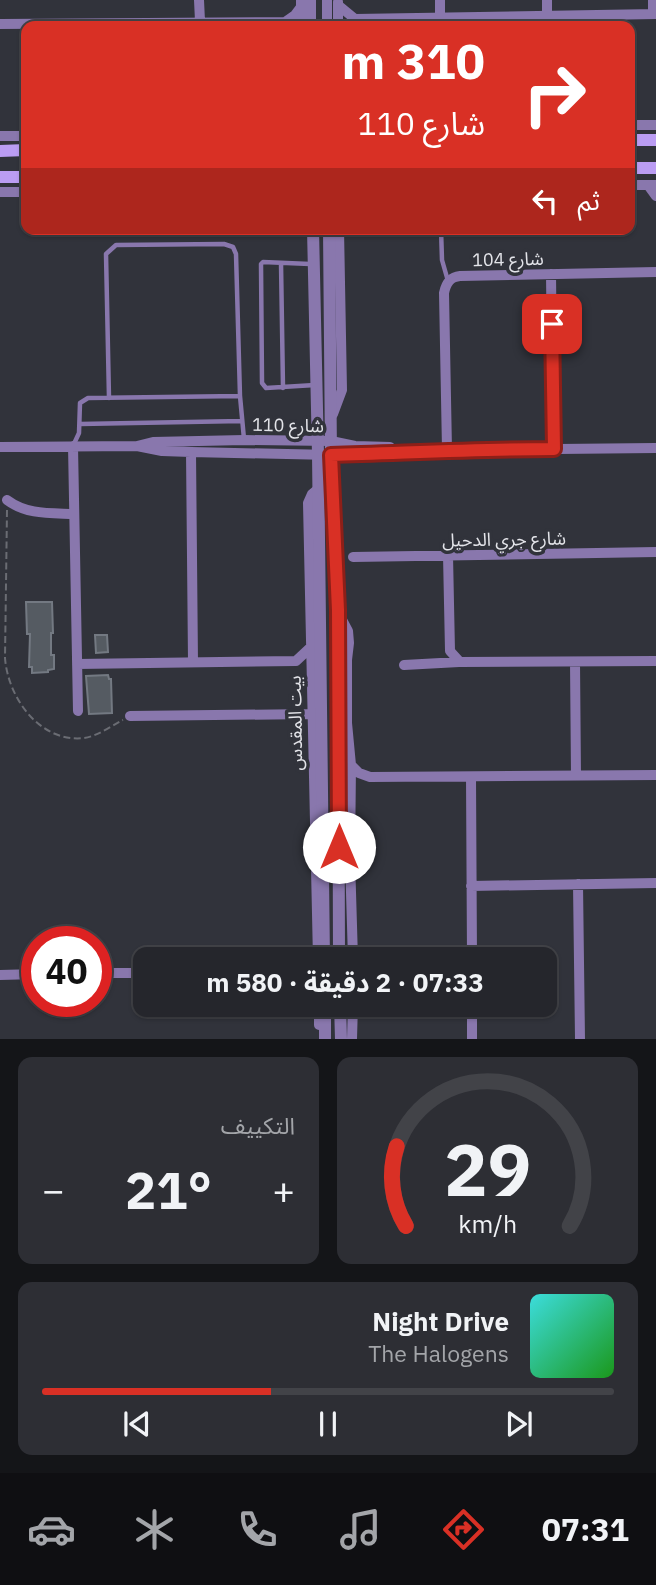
<!DOCTYPE html>
<html lang="ar">
<head>
<meta charset="utf-8">
<style>
  body { margin:0; font-family:"IBM Plex Sans","Noto Sans Arabic",sans-serif; background:#2d2e34; color:#f1f3f6; direction:rtl; height:100vh; display:flex; flex-direction:column; font-size:26px; white-space:nowrap }
  * { box-sizing:border-box; margin:0 }
  p { font-size:23px; color:#a3a5a9 }
  .icon { flex:none; width:38px; height:38px; fill:none; stroke:currentColor; stroke-width:2; stroke-linecap:round; stroke-linejoin:round }
  .map { position:relative; height:1039px; overflow:hidden; direction:ltr }
  .drawer { display:flex; flex-direction:column; gap:18px; padding:18px; background:#141518; flex:1 }
  .drawer>* { flex:none }
  .guide { position:absolute; left:21px; top:21px; width:614px; height:214px; border-radius:14px; box-shadow:0 2px 5px #0004,0 0 0 2px #424348; direction:rtl; background:#d93025; color:#fff; overflow:hidden }
  .speed { position:absolute; left:21px; top:926px; display:flex; gap:14px; font-size:35px; font-weight:700; text-align:center }
  .speed>* { display:grid; place-content:center; width:91px; height:91px; border-radius:50%; background:#25262c; box-shadow:0 2px 5px #0004,0 0 0 2px #424348; line-height:1 }
  .speed .limit { border:10px solid #d22; background:#fff; color:#111 }
  .pin { position:absolute; display:grid; place-items:center; width:60px; height:60px; color:#fff; margin:-30px; border-radius:14px; box-shadow:0 4px 10px #0006 }
  .me { position:absolute; width:77px; margin:-38px; rotate:0deg; stroke-linejoin:round; filter:drop-shadow(0 0 5px #0008) }
  .turn { display:flex; align-items:center; gap:24px; height:147px; padding:0 35px; font-size:32px }
  .turn .icon { width:91px; height:91px; stroke-width:2.5 }
  .turn b { display:block; font-size:49px; line-height:60px }
  .then { display:flex; align-items:center; height:66px; padding:0 35px; background:#0003; gap:14px; font-size:26px }
  .big { font-size:52px; font-weight:700; line-height:1.1 }
  .drawer .tile { flex:1; display:flex; flex-direction:column; justify-content:center; gap:10px; min-width:0; padding:0 24px; border-radius:14px; background:#2d2e34 }
  .drawer .dial { align-items:center; gap:0 }
  .dial svg { height:182px; overflow:visible; fill:none; stroke:#424348; stroke-width:7; stroke-linecap:round; text-anchor:middle }
  .dial text { fill:#f1f3f6; stroke:none }
  .song { display:flex; align-items:center; gap:21px }
  .cover { width:84px; height:84px; border-radius:10px; background:linear-gradient(135deg,hsl(180 70% 55%),hsl(120 70% 35%)) }
  .played { height:7px; border-radius:4px; background:linear-gradient(90deg,#d93025 40%,#424348 40%) }
  .keys { display:flex; justify-content:space-around; direction:ltr }
  .heat { display:flex; justify-content:space-between; align-items:center; font-size:38px; direction:ltr }
  .drawer .tiles { flex:1; display:grid; gap:18px; grid-template-columns:1fr 1fr }
  .tile:last-child { grid-column:span 2 }
  .trip { position:absolute; left:133px; top:947px; width:424px; height:70px; border-radius:14px; background:#25262c; box-shadow:0 2px 5px #0004,0 0 0 2px #424348; font-weight:700; line-height:70px; text-align:center; direction:rtl }
  .dock { display:flex; height:112px; justify-content:space-around; align-items:center; background:#0f0f12; color:#a3a5a9 }
  .dock .icon { width:49px; height:49px }
  .dock .active { color:#d93025 }
  .dock b { font-size:32px; color:#f1f3f6 }
  .map>svg:first-child { display:block }
  .building { fill:#555b62; stroke:#737982; stroke-width:2 }
  .lines { fill:none; stroke-linecap:round; stroke-linejoin:round }
  .path { stroke:#6a6c73; stroke-width:2; stroke-dasharray:7 3.5; stroke-linecap:butt }
  .service { stroke:#8977ad; stroke-width:4.5 }
  .minor { stroke:#8977ad; stroke-width:10 }
  .tertiary { stroke:#8977ad; stroke-width:12 }
  .secondary { stroke:#bb9df3; stroke-width:12 }
  .route-casing { stroke:#8d1f18; stroke-width:18 }
  .route { stroke:#d93025; stroke-width:12 }
  .labels { text-anchor:middle; dominant-baseline:central; stroke-width:7; stroke-linejoin:round; paint-order:stroke }
  .street-label { font-size:18px; fill:#e3e4e9; stroke:#31333b }
</style>
</head>
<body>
<div class="map">
<svg width="656" height="1039" viewBox="0 0 656 1039">
  <rect width="100%" height="100%" fill="#31333b"/>
  <path class="building" d="M26,602h26l1,31h-2v22h3v14l-6,1v2l-16,1v-6h-3l1,-33h-3z
    M95,635h12l1,17 -12,1z
    M108,675l1,4h2l1,34 -23,1 -3,-38z"/>
  <g class="lines">
    <path class="path" d="M7,510l-2,148c3,40 35,85 79,80 14,-2 27,-12 39,-18"/>
    <path class="service" d="M441,229l1,31 6,21
      M281,263l2,125
      M310,264l-47,-2 -2,2 1,119 4,5 49,-3
      M109,398l-3,-144 10,-9 108,-1 9,3 3,7 4,142
      M80,424l162,-3
      M73,446l6,-13 1,-30 8,-5 152,-2 4,43"/>
    <path class="minor" d="M199,0l1,21
      M301,0v26
      M311,0v26
      M327,0v26
      M440,0v19
      M547,0v16
      M653,0v14
      M338,2v24
      M338,5l17,14 301,-5
      M0,24l285,-2 10,-7 6,-8
      M630,125h26
      M0,136h26
      M630,185h26
      M648,185l8,11
      M0,192h26
      M551,274l2,175
      M333,414l9,-24 -3,-161
      M73,446l5,265
      M137,446l16,-4 91,-2 87,1 24,5 35,1
      M0,447l137,-1 25,5 29,1 140,3 94,-3 22,-2 209,-2
      M447,450l-3,-157c2,-10 6,-16 16,-17l196,-4
      M191,452l2,210
      M318,489l-6,5 -4,9 10,456
      M7,500c20,15 43,13 67,14
      M448,555l2,96 10,11 196,-1
      M353,557l303,-5
      M338,612l10,19 1,12 -2,17v63l4,42 -1,94 3,100
      M575,662l1,114
      M77,664l219,-3 15,-14
      M404,665l55,-3
      M130,716l182,-2
      M351,765l8,8 11,4 286,-2
      M471,777l1,182
      M578,884l2,155
      M471,886l185,-3
      M96,973h49
      M0,975l37,-1
      M319,1004v21
      M472,1004v35
      M352,1039l1,-35"/>
    <path class="tertiary" d="M313,229l5,225 6,505
      M329,229l2,226 7,155 1,349
      M341,840l10,-20
      M325,1004v35
      M340,1004l1,35"/>
    <path class="secondary" d="M630,140h26
      M0,151l26,-1
      M630,168h26
      M0,177h26"/>
  </g>
  <g class="lines">
    <defs>
      <path id="route" d="M339,847l-1,-237 -7,-155c74,-2 148,-6 223,-6l-2,-125"/>
    </defs>
    <use href="#route" class="route-casing"/>
    <use href="#route" class="route"/>
  </g>
  <g class="labels">
    <g class="street-label">
      <text transform="translate(508 259) rotate(-1)">شارع 104</text>
      <text transform="translate(288 425) rotate(1)">شارع 110</text>
      <text transform="translate(504 539) rotate(-1)">شارع جري الدحيل</text>
      <text transform="translate(295 723) rotate(-91)">بيت المقدس</text>
    </g>
  </g>
</svg>
<div class="speed"><div class="limit">40</div></div>
<div class="pin" style="left:552px;top:324px;background:#d93025"><svg class="icon" aria-label="arrive" viewBox="0 0 24 24"><path d="M6 21V4h12l-3 4 3 4H6"/></svg></div>
<svg class="me" style="left:339px;top:847px" viewBox="-20 -20 40 40"><circle r="19" fill="#fff"/><path d="M0-13L10 11 0 6-10 11z" fill="#d93025"/></svg>
<div class="trip">07:33 · 2 دقيقة · 580 m</div>
<div class="guide">
<div class="turn"><svg class="icon" aria-label="right" viewBox="0 0 24 24"><path d="M7 20v-9h11M14 6l5 5-5 5"/></svg><div><b>310 m</b>شارع 110</div></div>
<div class="then">ثم<svg class="icon" aria-label="left" viewBox="0 0 24 24"><path d="M17 20v-9H6M10 6l-5 5 5 5"/></svg></div>
</div>
</div>
<section class="drawer">
<div class="tiles">
<div class="tile dial"><svg viewBox="0 0 100 80">
<path d="M14 69A42 42 0 1 1 86 69"/>
<path d="M14 69A42 42 0 0 1 10 34" stroke="#d93025"/>
<text x="50" y="56" font-size="32" font-weight="700">29</text>
<text x="50" y="72" font-size="11">km/h</text>
</svg></div>
<div class="tile"><p>التكييف</p>
<div class="heat"><a>−</a><b class="big">21°</b><a>+</a></div>
</div>
<div class="tile">
<div class="song"><i class="cover"></i><div><b>Night Drive</b><p>The Halogens</p></div></div>
<div class="played"></div>
<div class="keys"><svg class="icon" aria-label="previous" viewBox="0 0 24 24"><path d="M18 5L8 12l10 7zM5 5v14"/></svg><svg class="icon" aria-label="pause" viewBox="0 0 24 24"><path d="M8 5v14M16 5v14"/></svg><svg class="icon" aria-label="next" viewBox="0 0 24 24"><path d="M6 5l10 7-10 7zM19 5v14"/></svg></div>
</div>
</div>
</section>
<nav class="dock">
<b>07:31</b>
<svg class="icon active" aria-label="directions" viewBox="0 0 24 24"><path d="M12 3l9 9-9 9-9-9zM9 14v-3h6M13 9l2 2-2 2"/></svg>
<svg class="icon" aria-label="music" viewBox="0 0 24 24"><path d="M9 18V5l10-2v13"/><circle cx="6" cy="18" r="3"/><circle cx="16" cy="16" r="3"/></svg>
<svg class="icon" aria-label="phone" viewBox="0 0 24 24"><path d="M5 4h4l2 5-3 2q2 4 5 5l2-3 5 2v4C11 20 4 13 5 4z"/></svg>
<svg class="icon" aria-label="climate" viewBox="0 0 24 24"><path d="M12 3v18M4 7l16 10M4 17L20 7"/></svg>
<svg class="icon" aria-label="car" viewBox="0 0 24 24"><path d="M5 17H2v-5l4-1 3-4h7l3 4 3 1v5h-3M9 17h6M6 11h13"/><circle cx="7" cy="17" r="2"/><circle cx="17" cy="17" r="2"/></svg>
</nav>
</body>
</html>
